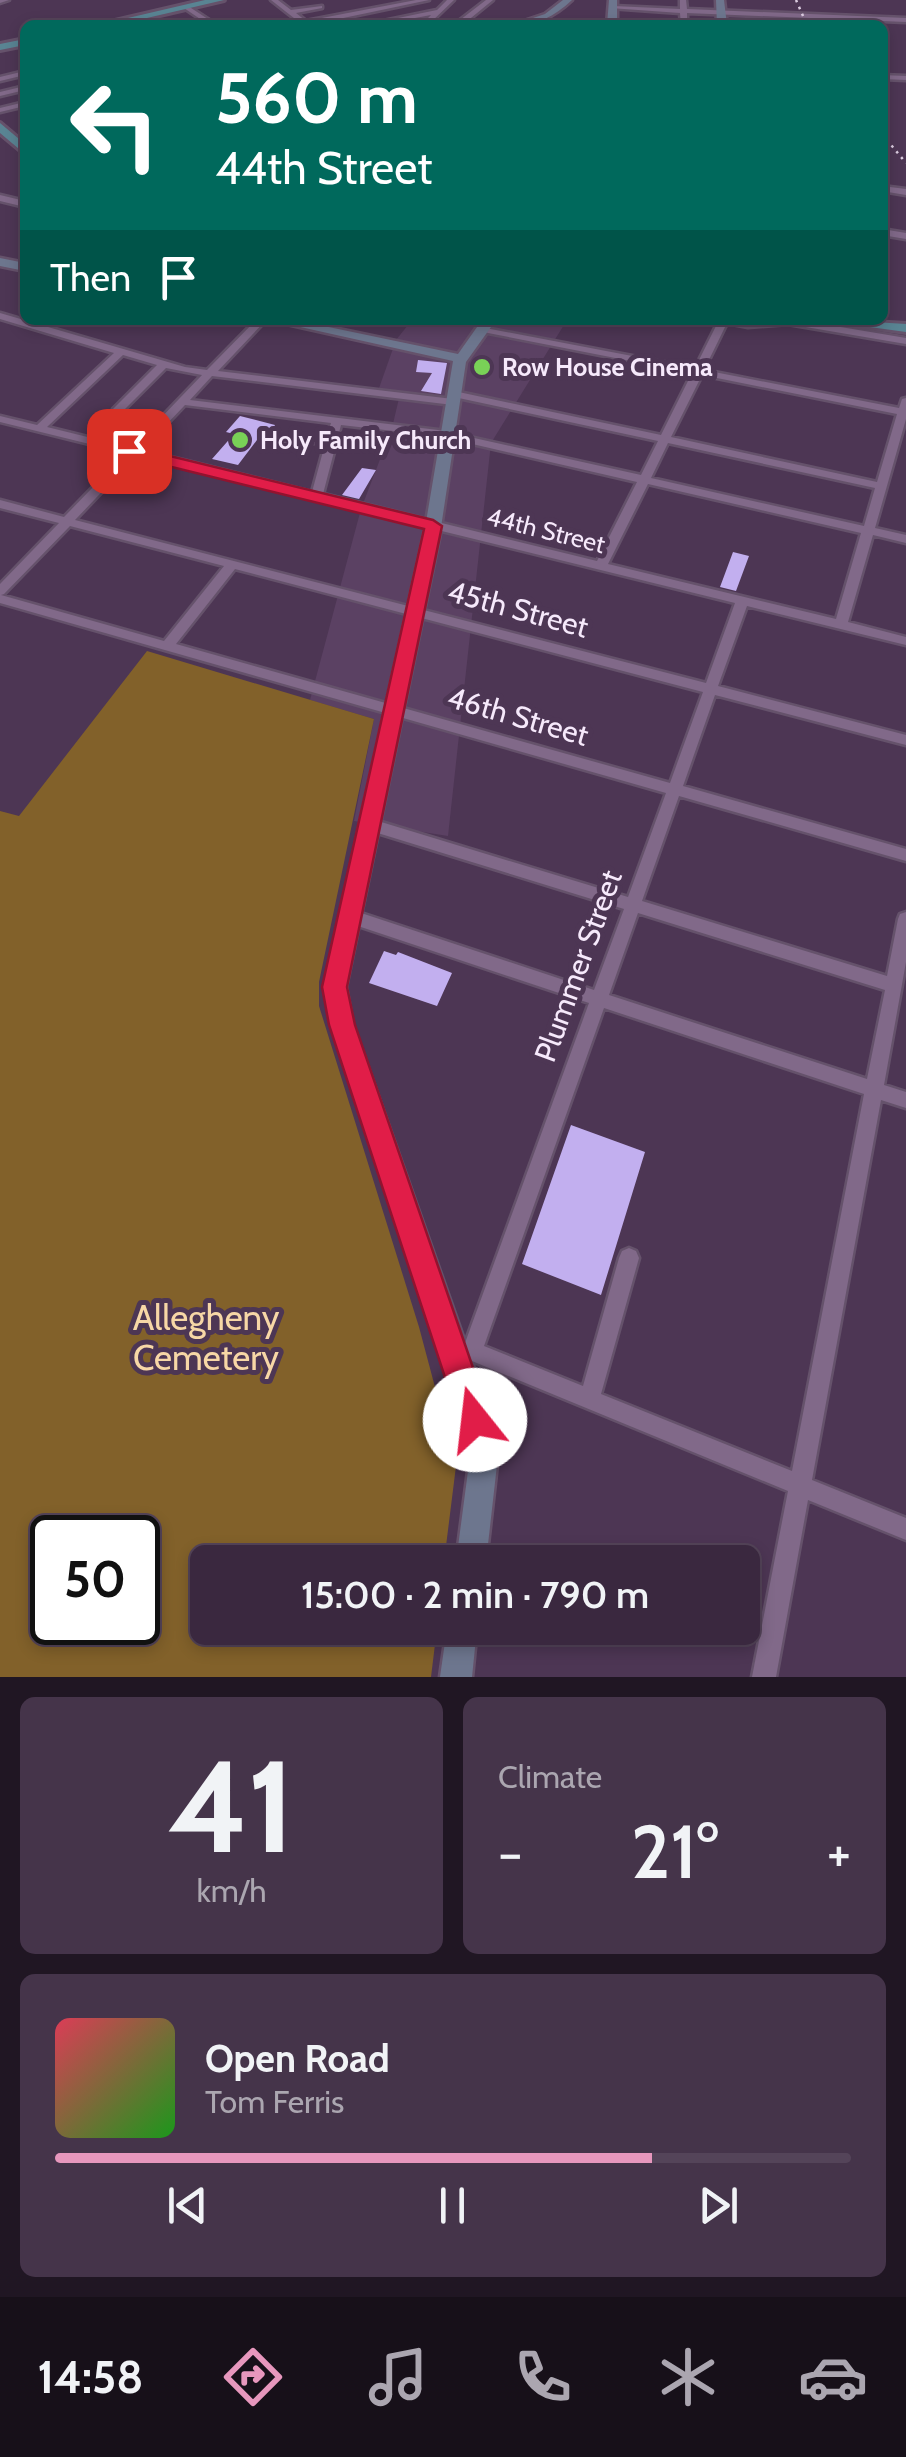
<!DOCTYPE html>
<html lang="en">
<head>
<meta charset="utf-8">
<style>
  body { margin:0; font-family:Cabin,sans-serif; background:#45344a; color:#f1f3f6; height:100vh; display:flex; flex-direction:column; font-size:38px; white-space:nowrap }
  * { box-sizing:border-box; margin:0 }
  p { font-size:32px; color:#aba6b0 }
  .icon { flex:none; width:55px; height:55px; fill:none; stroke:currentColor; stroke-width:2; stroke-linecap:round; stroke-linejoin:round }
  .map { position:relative; height:1677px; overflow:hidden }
  .sheet { display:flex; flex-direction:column; gap:20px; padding:20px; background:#201623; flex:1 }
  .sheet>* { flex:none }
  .banner { position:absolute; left:20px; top:20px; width:868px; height:305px; border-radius:15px; box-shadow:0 5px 15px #0003,0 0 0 2px #544459; background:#00695c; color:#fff; overflow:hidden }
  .speed { position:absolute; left:30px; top:1515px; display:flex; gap:20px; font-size:50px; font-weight:700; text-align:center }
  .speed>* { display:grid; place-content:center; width:130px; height:130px; border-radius:50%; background:#3a283f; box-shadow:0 5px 15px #0003,0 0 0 2px #544459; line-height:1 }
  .speed .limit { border:5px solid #111; border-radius:15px; background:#fff; color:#111 }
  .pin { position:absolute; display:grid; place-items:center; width:85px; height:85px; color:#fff; margin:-42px; border-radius:20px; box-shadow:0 5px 15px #0006 }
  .me { position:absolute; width:110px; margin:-55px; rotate:344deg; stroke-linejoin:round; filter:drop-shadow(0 0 8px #0008) }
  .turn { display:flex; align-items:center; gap:35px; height:210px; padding:0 30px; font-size:45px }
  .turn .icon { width:130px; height:130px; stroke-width:2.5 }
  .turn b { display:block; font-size:70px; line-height:85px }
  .then { display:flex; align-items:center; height:95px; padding:0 30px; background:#0003; gap:20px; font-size:38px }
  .big { font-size:75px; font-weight:600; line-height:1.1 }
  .sheet .widget { flex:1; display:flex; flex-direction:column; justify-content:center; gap:15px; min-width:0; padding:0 35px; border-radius:15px; background:#45344a }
  .sheet .dial { align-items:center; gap:0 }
  .dial b { font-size:130px; line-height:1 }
  .song { display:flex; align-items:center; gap:30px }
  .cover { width:120px; height:120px; border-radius:15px; background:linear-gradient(135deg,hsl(350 70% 55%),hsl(120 70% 35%)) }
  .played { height:10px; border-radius:5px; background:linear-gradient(90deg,#e797bd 75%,#544459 75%) }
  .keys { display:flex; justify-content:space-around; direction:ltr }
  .heat { display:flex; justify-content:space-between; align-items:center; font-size:55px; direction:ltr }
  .sheet .tiles { flex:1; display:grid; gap:20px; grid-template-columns:1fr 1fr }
  .widget:last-child { grid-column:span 2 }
  .trip { position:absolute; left:190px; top:1545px; width:570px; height:100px; border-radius:15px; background:#3a283f; box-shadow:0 5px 15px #0003,0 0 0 2px #544459; font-weight:600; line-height:100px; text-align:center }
  .tabs { display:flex; height:160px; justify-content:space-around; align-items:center; background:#171019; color:#aba6b0 }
  .tabs .icon { width:70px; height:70px }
  .tabs .on { color:#e797bd }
  .tabs b { font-size:45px; color:#f1f3f6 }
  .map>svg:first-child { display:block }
  .built { fill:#5b4163 }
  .green { fill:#82612a; fill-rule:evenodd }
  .building { fill:#c2afef }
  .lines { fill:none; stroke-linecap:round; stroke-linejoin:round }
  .street-casing { stroke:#65526b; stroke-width:5 }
  .secondary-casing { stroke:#65526b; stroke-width:5 }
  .primary-casing { stroke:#65526b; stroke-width:6 }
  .street { fill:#816989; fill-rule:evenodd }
  .secondary { fill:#6d768e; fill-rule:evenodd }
  .primary { fill:#598493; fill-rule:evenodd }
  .rail { stroke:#dbcce0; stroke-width:2.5; stroke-dasharray:2.5 5; stroke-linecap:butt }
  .route { fill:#e11d48; stroke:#92132f; stroke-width:2.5 }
  .poi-dot { fill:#79d157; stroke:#4d3654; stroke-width:4 }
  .labels { text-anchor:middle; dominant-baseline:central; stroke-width:10; stroke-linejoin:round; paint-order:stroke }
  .far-poi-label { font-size:25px; font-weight:bold; fill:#f6e9fb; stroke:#4d3654; text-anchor:start }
  .far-street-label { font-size:25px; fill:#f6e9fb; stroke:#4d3654 }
  .street-label { font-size:30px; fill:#f6e9fb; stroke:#4d3654 }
  .near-park-label { font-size:35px; fill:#f7d7a6; stroke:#4d3654 }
</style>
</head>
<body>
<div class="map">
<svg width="906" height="1677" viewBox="0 0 906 1677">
  <rect width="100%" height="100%" fill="#4d3654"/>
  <path class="built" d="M412,320h155l-76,123 -43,393 -94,-15 20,-102 -64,-19 51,-191 31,-81 8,-34 -22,-3 18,-51z"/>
  <path class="green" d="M147,651l227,68 -55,263v24l100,321 37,139 -12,96h-236v66h229l-6,49h-431v-866l19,5zM52,1538h86v84h-86z"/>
  <path class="building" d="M418,360l29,3 -6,31 -20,-3 11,-18 -16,-1z
    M240,416l35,9 -6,11 -12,4 -19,25 -26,-6 22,-25 -8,-2z
    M362,468l14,2 -17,29 -17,-4z
    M733,552l16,4 -13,35 -16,-4z
    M384,951l12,4 2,-3 54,21 -15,33 -68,-23z
    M571,1125l74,27 -44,143 -79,-31z"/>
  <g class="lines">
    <defs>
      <path id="street" d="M0,0h9l-9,3z
        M271,0h7l13,10 31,-4v2l-26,5 10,8 110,-21h13l-119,25h-17l6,-3z
        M447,0h7l-26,25h-7l10,-10 -53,10h-14l73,-15z
        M486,0h7l-27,22 1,3h-6l-1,-5z
        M680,0h6l1,9 219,9v4l-219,-9v12h-6l-1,-12 -70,-5 3,-2 67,3z
        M186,5l2,1 29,19h-8l-25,-17z
        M531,20l27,3 3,2 -32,-2z
        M25,71v4l-25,6v-4z
        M882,75l24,1v4l-24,-1z
        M25,86v4l-25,6v-4z
        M25,102v4l-25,6v-4z
        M882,186l24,3v6l-24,-4z
        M0,195l25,6v6l-25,-6z
        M882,229l24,4v6l-24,-4z
        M0,313l185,54 22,3 49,-50h10l-48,51 235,28 5,3 -5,3 -241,-29 -22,24 248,30 203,45 17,-34 -204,-44 -5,-3 5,-3 207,44 31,-62 -209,-41 -3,-1v-4l215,41 24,-48h80l107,18v6l-118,-20 -40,3 -21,-4 -23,47 195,38 3,-9 4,-1v21l-31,109 31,7v8l-33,-8 -25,87 58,15v8l-159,-39 -29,80 188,49v10l-191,-50 -32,91 223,63v12l-227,-65 -37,105 245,75 11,-57 2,-5 6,-2v50l-22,123 22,7v16l-25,-8 -69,380 94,38v22l-98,-40 -32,177h-24l36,-186 -316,-130 -8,2 -7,-3 -3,-7 3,-7 8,-3 124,-340 -246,-82 -2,-5 2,-5 6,-2 245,81 30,-81 -256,-79 -5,-2 -2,-4 2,-4 5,-2 260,79 38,-104 -666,-190v-19l59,-61 -59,-15v-8l64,17 62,-64 -126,-31v-6l37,9 77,-72 -114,-34zM123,355l34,10 -44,44v4h8l45,-45 36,7 -70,73 -85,-21zM702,375l195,39 -20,68 -206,-45zM185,405l146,18 -4,14 -49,-3 -5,3 5,3 47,4 -13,48 -170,-42zM341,425l97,11 199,46 -40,79 -274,-67zM668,443l207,45 -11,38 -213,-48zM136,456l599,147 -29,80 -631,-163zM648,484l213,49 -25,86 -228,-55zM70,526l154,40 -60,75 -163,-46 3,-1zM235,569l468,123 -33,91 -494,-139zM638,913l247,77 -18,89 -258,-84zM604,1008l260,86 -72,377 -191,-77 38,-136 -3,-7 -7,-3 -7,3 -3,7 -36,128 -99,-40z"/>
      <path id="secondary" d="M563,0h9c-18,17 -35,25 -60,25l33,-11z
        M609,0h8v25h-10z
        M716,0h8l3,25h-10z
        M0,258l25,5v8l-25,-5z
        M269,320h26l163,34 24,-34h14l-30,42 -26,172 -94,453 7,38 127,360 18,71 -12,106h-30l14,-106 -18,-71 -121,-360 -7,-38 100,-453 29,-173z
        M447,1628h30l-5,49h-32z"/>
      <path id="primary" d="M205,0h19l-107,25h-19z
        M25,39v6l-25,5v-6z
        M0,123l25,21v10l-25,-21z
        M841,320l65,4v8l-58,-8z"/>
    </defs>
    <use href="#street" class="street-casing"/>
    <use href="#secondary" class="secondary-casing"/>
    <use href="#primary" class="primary-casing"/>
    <use href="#street" class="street"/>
    <use href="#secondary" class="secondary"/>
    <use href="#primary" class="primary"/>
    <path class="rail" d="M796,0l11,25
      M882,134l24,29"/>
  </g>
  <path class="route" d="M129,446l304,74 9,6 -95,461 8,38 136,395 -5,12 -11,4 -11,-4 -5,-12 -130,-395 -7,-38 102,-458 -301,-74v-7z"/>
  <g class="poi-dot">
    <circle cx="482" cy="367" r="10"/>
    <circle cx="240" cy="440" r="10"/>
  </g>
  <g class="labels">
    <g class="far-poi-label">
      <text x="502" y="367">Row House Cinema</text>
      <text x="260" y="440">Holy Family Church</text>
    </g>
    <g class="far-street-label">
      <text transform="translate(546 530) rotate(14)">44th Street</text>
    </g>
    <g class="street-label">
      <text transform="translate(518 609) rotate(15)">45th Street</text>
      <text transform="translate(518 716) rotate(16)">46th Street</text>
      <text transform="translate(578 966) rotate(-70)">Plummer Street</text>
    </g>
    <g class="near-park-label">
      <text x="206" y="1317">Allegheny<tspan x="206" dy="40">Cemetery</tspan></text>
    </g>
  </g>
</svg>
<div class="speed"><div class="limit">50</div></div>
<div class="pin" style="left:129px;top:451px;background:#d93025"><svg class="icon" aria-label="arrive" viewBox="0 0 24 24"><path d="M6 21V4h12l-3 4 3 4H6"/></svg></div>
<svg class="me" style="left:475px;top:1420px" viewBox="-20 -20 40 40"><circle r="19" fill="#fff"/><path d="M0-13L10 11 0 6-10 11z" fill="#e11d48"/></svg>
<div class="trip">15:00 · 2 min · 790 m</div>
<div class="banner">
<div class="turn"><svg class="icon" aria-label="left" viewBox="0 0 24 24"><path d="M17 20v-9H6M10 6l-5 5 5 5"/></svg><div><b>560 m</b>44th Street</div></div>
<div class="then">Then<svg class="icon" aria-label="arrive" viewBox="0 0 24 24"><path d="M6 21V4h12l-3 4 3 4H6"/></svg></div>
</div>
</div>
<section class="sheet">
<div class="tiles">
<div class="widget dial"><b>41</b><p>km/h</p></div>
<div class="widget"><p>Climate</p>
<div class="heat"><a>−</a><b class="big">21°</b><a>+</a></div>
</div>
<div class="widget">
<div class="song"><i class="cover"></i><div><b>Open Road</b><p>Tom Ferris</p></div></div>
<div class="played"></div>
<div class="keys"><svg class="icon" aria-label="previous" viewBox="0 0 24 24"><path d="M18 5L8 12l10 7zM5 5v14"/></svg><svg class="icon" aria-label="pause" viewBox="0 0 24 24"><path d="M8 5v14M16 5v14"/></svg><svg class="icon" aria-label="next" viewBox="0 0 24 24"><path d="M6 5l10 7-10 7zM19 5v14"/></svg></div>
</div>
</div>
</section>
<nav class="tabs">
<b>14:58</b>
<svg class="icon on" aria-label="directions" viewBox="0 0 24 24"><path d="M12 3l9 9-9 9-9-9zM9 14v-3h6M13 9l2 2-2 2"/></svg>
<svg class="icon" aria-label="music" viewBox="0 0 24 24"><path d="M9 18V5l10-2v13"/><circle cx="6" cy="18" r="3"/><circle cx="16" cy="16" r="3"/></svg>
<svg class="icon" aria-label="phone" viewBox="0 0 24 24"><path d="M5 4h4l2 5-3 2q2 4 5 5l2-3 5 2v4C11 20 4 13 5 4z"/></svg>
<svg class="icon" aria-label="climate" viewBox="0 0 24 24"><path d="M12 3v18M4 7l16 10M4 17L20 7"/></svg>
<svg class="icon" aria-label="car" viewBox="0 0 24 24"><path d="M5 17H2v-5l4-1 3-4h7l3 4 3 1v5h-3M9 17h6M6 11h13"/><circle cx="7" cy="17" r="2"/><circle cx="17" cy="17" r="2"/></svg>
</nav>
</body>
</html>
